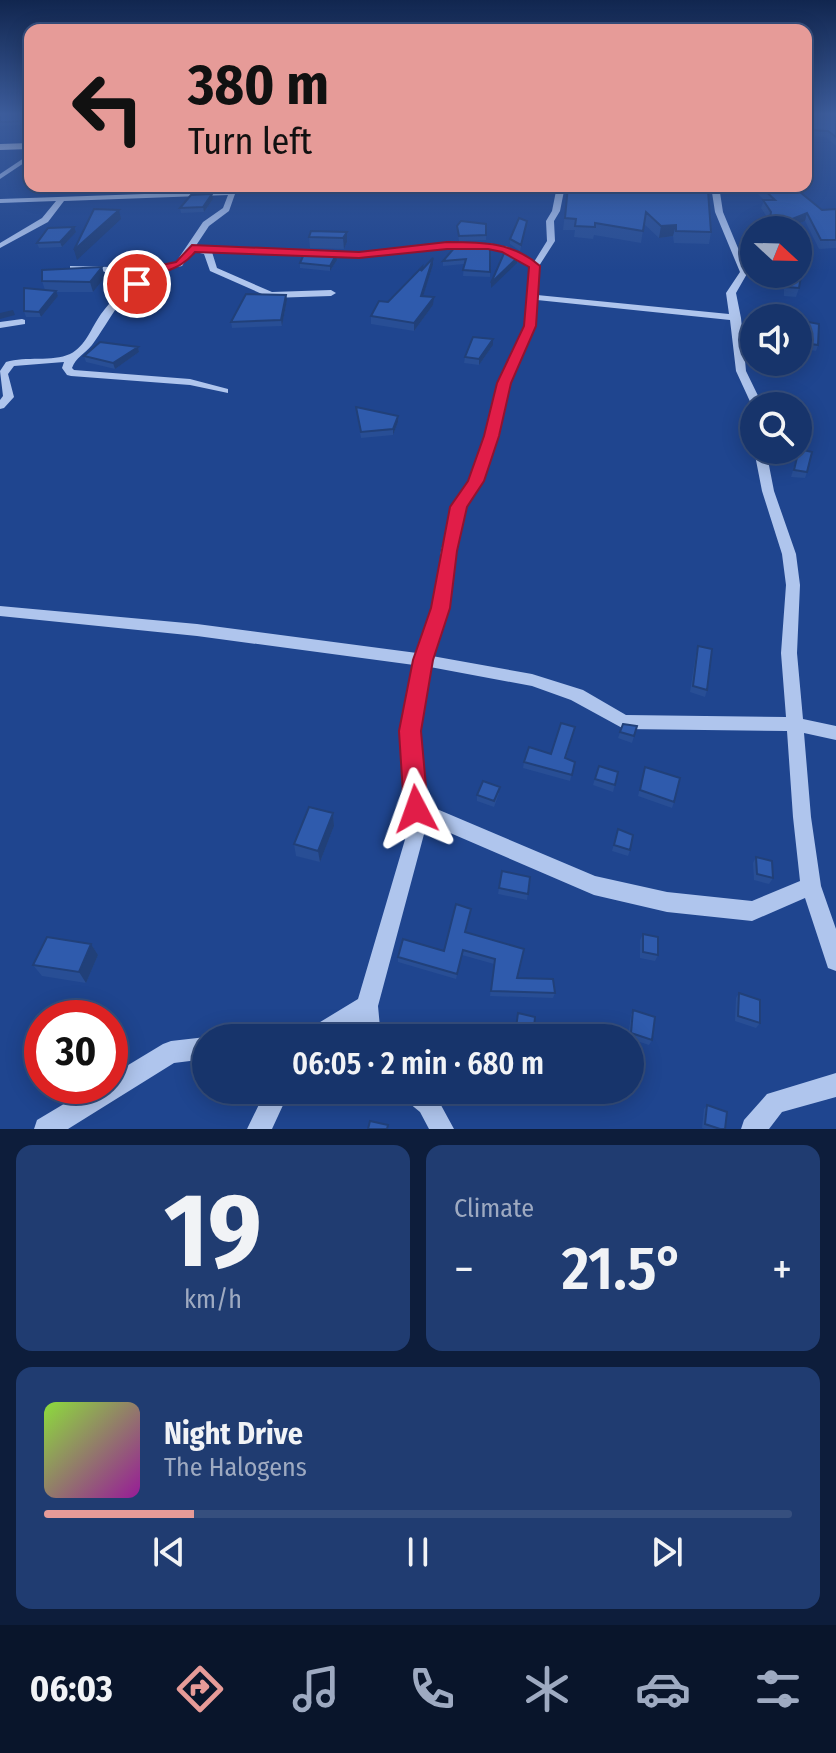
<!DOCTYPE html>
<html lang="en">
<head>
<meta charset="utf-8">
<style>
  body { margin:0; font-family:"Fira Sans Condensed",sans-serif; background:#203c71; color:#f1f3f6; height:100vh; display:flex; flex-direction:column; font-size:30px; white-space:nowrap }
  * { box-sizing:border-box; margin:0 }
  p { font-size:26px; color:#9eaac1 }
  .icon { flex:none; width:44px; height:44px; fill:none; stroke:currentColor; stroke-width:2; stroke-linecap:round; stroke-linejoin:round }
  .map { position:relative; height:1129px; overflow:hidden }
  .side { display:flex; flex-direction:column; gap:16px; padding:16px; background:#0d1d3b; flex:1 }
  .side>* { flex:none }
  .guide { position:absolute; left:24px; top:24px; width:788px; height:168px; border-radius:16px; box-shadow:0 4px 20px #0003,0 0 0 2px #364f7e; background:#e69b98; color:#111; overflow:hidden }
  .needle { width:52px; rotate:112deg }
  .buttons { position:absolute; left:740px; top:216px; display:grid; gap:16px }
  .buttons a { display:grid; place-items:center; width:72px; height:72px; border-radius:50%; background:#17346b; box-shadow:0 4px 20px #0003,0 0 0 2px #364f7e; font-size:40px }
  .speed { position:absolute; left:24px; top:1000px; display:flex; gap:16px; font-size:40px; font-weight:700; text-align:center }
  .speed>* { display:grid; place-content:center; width:104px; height:104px; border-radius:50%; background:#17346b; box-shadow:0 4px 20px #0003,0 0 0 2px #364f7e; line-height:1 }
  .speed .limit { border:12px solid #d22; background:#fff; color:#111 }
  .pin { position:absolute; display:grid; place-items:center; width:68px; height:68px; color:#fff; margin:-34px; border:4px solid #fff; border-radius:50%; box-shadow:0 2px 8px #0007 }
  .me { position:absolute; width:88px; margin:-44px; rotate:356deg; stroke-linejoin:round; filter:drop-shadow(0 0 6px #0008) }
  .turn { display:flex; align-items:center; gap:28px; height:168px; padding:0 32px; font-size:36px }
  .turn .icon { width:104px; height:104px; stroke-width:2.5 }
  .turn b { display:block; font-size:56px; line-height:68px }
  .big { font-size:60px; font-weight:600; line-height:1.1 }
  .side .tile { flex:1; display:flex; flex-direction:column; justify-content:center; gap:12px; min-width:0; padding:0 28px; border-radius:16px; background:#203c71 }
  .side .dial { align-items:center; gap:0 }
  .dial b { font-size:104px; line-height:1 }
  .song { display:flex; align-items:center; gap:24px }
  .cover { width:96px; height:96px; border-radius:12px; background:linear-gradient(135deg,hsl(90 70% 55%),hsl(300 70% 35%)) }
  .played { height:8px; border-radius:4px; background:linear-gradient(90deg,#e69b98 20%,#364f7e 20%) }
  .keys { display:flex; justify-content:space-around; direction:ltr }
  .heat { display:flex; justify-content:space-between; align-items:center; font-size:44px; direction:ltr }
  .side .tiles { flex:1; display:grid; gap:16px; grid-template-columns:1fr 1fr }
  .tile:last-child { grid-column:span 2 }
  .trip { position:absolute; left:192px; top:1024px; width:452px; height:80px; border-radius:40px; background:#17346b; box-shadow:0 4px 20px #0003,0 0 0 2px #364f7e; font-weight:600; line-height:80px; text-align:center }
  .tabs { display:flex; height:128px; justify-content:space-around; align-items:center; background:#09152b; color:#9eaac1 }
  .tabs .icon { width:56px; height:56px }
  .tabs .active { color:#e69b98 }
  .tabs b { font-size:36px; color:#f1f3f6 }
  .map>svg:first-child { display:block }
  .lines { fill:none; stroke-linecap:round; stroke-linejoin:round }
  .minor { fill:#afc5ed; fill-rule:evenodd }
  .major { fill:#f5f8ff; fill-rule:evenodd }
  .wall { fill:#284e95 }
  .shaded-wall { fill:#214079 }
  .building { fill:#2f5bad; stroke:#214079; stroke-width:2 }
  .route { fill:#e11d48; stroke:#92132f; stroke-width:2 }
</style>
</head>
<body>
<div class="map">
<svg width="836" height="1129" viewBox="0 0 836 1129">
  <rect width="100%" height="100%" fill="#1f458f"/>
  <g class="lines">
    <path class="minor" d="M30,131l-3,15 -5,1 5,-14z
      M30,154v5l-30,20v-5z
      M240,186h9l-14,8 -6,17 -20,15 -14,21 164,5 88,-8 41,-1 20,4 26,15 13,-21 -1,-20 6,-10 5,-25h8l-5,25 -6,10 1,20 -16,25 -2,29 192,19 -3,-21 14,-21 -25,-60 -4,-26h8l4,26 25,60 -12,21 5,25 5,53 17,35h-9l-1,2 -17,-37 -6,-51 -193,-20 -2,26 -26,57 -11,53 -16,45 -18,26 -9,44 -8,57 -15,48 100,18 51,16 43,25 160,2 -5,-64 5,-68 -4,-31 -20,-63 -8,-41h12l8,41 22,63 4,31 -3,68 6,66 33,7v14l-32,-7 7,84 10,69 15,43v42l-8,-3 -23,-70 -53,23 -85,-9 -73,-17 -167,-72 -49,183 3,32h-22l-1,-13 -22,13h-32l3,-8 51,-31 51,-173 -8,-95 13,-66 -217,-29 -197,-20v-10l197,18 220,29 16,-45 8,-57 11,-44 18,-26 16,-45 13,-53 26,-57 6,-59 -29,-16 -14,-4 -41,1 -88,10 -147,-6 5,16 55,24 59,-2 5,3 -5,3 -60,2 -61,-27 -6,-17 -12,-3 -10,15c-9,2 -21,4 -30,8 -29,15 -42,47 -60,71 -7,9 -16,12 -20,23l2,2 116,9 38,10v4l-38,-8 -119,-9 -4,-1 -5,-7 2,-6 -50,4 -6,8 6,23 -10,11 -4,1v-9l3,-4 -3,-25 6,-9c20,-6 46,0 64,-8 16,-8 21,-26 31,-40 11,-15 26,-29 41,-41l-69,-2 -3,-1v-4l83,2 23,-6 27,-40 20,-14 5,-13 -164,6 -16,21 -48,26v-5l42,-25 14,-17 -56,2v-4l231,-8zM430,667l102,19 39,14 53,29 163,2 6,86 7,64 -48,20 -85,-9 -72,-16 -170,-72 -6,-73z
      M22,319l3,1v4l-25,4v-6z
      M206,1037l3,1h-3v21l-32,4 -106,66h-34l3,-9 57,-34h16v-10l53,-32 8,-3z
      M836,1073v24l-54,15 -13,17h-28l3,-9 23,-26z
      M266,1090h24l-18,39h-25z
      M399,1090h31l6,6 18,33h-25l-9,-17 -17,-14z"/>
    <path class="major" d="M30,143v6l-30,1v-6z"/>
  </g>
  <path class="wall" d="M0,113h30l-7,21 -2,-9 -21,1z
    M806,113h30v33l-10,-9 -20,-1z
    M199,186h21l-1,2 -19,1z
    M568,186l143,46 -2,12 -35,-1 -1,-7 -14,2 -15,-14 -3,19 -47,-8 -1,4 -19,-2 1,-7h-12z
    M750,186h45l5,6 22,18 14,-1v39l-17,1 -14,-28 -11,4 2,5h-29l2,-10 -8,-12 3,-8z
    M213,199l-9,13 -23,1 -1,-5z
    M527,221l-1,5 -6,25 -10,-7v-5z
    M486,224v16l-27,1 -2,-15z
    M76,232l-14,15 -23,1 -2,-5z
    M347,232v10l-3,7 -34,-1 -1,-11z
    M456,246l34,26v5l-27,-1 1,-12 -21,2v-5z
    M336,255l1,5 -7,11 -30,-3v-5z
    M433,258v7l-10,31 10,9 -19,26 -43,-7v-8l50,-45z
    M102,267l3,10 -12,15h-37l2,4 -17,21h-15l-2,-6 21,-21 -3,-9z
    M784,274h14l1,14 -3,9 -12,-1z
    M287,300l-5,26 -50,2 -1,-6z
    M798,320l20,25 -2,6 -18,-3z
    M493,345l-14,20 -15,-2 1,-6z
    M138,347l1,5 -24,17 -29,-7 -2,-6z
    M356,407l42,15 -5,13 -32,3z
    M799,449l8,23 -2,6 -14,-1z
    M698,646l9,44 -2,7 -15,-5 6,-39z
    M623,724l14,2 -5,17 -14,-5z
    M575,727l-9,32 9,3 -5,19 -47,-13 1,-6 27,-8z
    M599,766l19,6 -5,20 -20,-7z
    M645,767l29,35 -2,6 -34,-12z
    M499,793l-5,14 -17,-6v-6z
    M333,813l1,13 -14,36 -24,-6 -2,-12z
    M618,829l12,21 -2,6 -16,-5z
    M756,857l17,21 -4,6 -15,-4 -1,-17z
    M530,877l-3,23 -29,-6 1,-6z
    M470,914l-4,18 51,46 38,15 -2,5 -63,-2 4,-32 -32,-9 -6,24 -58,-17v-5l46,-6z
    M643,934l15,21 -3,6 -15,-3v-18z
    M91,944l7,11 -12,28 -44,-7 -9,-11z
    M739,993l21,30 -4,5 -21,-7 1,-23z
    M633,1010l19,30 -3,5 -21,-7 3,-23z
    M707,1105l18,24h-20l-3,-1 2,-19z"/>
  <path class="shaded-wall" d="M30,123v5l-7,6 -2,-4z
    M212,194l1,5 -9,13 -1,-5z
    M119,210l2,9 -44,41 -3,-10z
    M807,213l-2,8 -16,6 3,-8z
    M676,225l-3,11 -14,2 2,-12z
    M74,227l2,5 -14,15 -2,-5z
    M347,232v10l-3,7 -1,-11z
    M336,255l1,5 -7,11v-5z
    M433,258v7l-12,38v-7z
    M517,258v5l-26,25v-5z
    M102,267l3,10 -12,15 -3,-10z
    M56,291l2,5 -17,21 -2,-5z
    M286,295l1,5 -5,26 -1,-6z
    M434,297l-1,8 -19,26v-8z
    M13,310l2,5 -15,4v-6z
    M493,339v6l-14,20v-6z
    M138,347l1,5 -24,17 -2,-6z
    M398,416v6l-5,13v-6z
    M333,813l1,13 -14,36 -2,-11z
    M91,944l7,11 -12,28 -7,-11z"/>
  <path class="building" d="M0,113h30v10l-9,7v-9l-21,1z
    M806,113h30v24l-8,-6 -19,-1 -3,-2z
    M568,186h134l6,5 3,41 -35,-1v-6l-15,1 -15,-14 -3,19 -48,-8v4l-20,-1 1,-7 -11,-1z
    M760,186h35l5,6 22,18 14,-1v31h-15l-14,-27 -15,6 4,11h-28l3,-18 -8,-12h12z
    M212,194l-9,13 -23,1 11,-13z
    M94,209l25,1 -45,40z
    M519,218l8,3 -6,24 -11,-6z
    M461,221l25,3v11l-27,1 -2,-10z
    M74,227l-14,15 -23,1 11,-15z
    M311,231l36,1 -4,6 -34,-1z
    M798,236l7,17 -6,35 -13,-1v-13h12z
    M490,245v27l-27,-2 3,-11 -23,2 13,-15z
    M505,251l12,7 -26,25z
    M304,254l32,1 -6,11 -30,-3z
    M433,258l-12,38 13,1 -20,26 -43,-7 8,-15 9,1 34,-35 -1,4z
    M102,267l-12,15 -48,-1v-11z
    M24,288l32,3 -17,21 -15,-1z
    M246,294l40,1 -5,25 -50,2z
    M798,320l21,4 -1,21 -20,-3z
    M473,337l20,2 -14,20 -14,-2z
    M100,342l38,5 -25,16 -29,-7z
    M356,407l42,9 -5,13 -32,3z
    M799,449l13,3 -5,20 -13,-2z
    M698,646l14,3 -5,41 -14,-4z
    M561,723l14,4 -10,31 10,4 -3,13 -48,-13 5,-15 22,7z
    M623,724l14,2 -3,10 -14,-4z
    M599,766l19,6 -3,13 -20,-6z
    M645,767l35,11 -6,24 -34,-12z
    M483,781l17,6 -6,14 -17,-6z
    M309,807l24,6 -15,38 -24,-7z
    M618,829l15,6 -3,15 -16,-5z
    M756,857l16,4 1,17 -16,-4z
    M502,871l28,6 -2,17 -29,-6z
    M456,904l15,5 -6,23 59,17 -7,29 36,1 2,14 -64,-2 4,-32 -32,-9 -6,24 -59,-17 5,-18 41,12z
    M643,934l15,3v18l-15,-3z
    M47,937l44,7 -12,28 -46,-7z
    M739,993l21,7v23l-22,-7z
    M633,1010l22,7 -3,23 -21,-7z
    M518,1013l17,4 -2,21 -18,-3z
    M707,1105l20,7 -2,17h-5l-15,-5z
    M370,1121l18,4 -1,4h-19z"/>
  <linearGradient id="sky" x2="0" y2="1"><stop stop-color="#11264f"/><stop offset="0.42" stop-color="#3c5c9b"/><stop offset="1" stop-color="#3c5c9b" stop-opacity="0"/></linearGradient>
  <rect width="836" height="271" fill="url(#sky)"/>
  <path class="route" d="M447,242c35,0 66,0 93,24l-4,60 -25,57 -12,53 -15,45 -17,26 -10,44 -7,57 -17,52 -12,71 7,78 -3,8 -9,3 -8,-3 -4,-8 -5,-78 14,-71 18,-52 19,-101 18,-26 16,-45 13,-53 27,-57 5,-59 -27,-15 -14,-3h-41l-88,9 -164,-6c-17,21 -35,16 -54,34l-10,-2 16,-16 29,-6 16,-17 167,7z"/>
</svg>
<div class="buttons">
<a><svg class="needle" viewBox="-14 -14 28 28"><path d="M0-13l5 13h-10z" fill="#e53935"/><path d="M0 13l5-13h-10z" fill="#9eaac1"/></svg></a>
<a><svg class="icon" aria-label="sound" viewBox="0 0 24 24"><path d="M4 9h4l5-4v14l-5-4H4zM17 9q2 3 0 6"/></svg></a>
<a><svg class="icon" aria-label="search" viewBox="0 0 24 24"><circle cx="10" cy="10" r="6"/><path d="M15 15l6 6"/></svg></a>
</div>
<div class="speed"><div class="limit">30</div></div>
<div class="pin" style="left:137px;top:284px;background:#d93025"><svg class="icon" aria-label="arrive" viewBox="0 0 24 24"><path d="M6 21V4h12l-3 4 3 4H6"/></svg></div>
<svg class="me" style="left:416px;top:809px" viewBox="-20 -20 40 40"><path d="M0-17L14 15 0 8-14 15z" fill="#e11d48" stroke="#fff" stroke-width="4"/></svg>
<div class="trip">06:05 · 2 min · 680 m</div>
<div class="guide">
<div class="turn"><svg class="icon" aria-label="left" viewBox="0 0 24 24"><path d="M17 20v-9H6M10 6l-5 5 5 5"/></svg><div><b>380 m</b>Turn left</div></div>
</div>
</div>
<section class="side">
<div class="tiles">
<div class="tile dial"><b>19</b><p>km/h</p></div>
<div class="tile"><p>Climate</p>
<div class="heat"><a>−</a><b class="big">21.5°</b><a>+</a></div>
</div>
<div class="tile">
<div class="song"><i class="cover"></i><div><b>Night Drive</b><p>The Halogens</p></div></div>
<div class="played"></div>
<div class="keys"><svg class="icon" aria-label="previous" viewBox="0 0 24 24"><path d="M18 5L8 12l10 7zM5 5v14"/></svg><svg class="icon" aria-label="pause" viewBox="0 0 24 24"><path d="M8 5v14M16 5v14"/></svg><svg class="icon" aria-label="next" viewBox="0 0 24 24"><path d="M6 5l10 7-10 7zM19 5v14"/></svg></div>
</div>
</div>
</section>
<nav class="tabs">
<b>06:03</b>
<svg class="icon active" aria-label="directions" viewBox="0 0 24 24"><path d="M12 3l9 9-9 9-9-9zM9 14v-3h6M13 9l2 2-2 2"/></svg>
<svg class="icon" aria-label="music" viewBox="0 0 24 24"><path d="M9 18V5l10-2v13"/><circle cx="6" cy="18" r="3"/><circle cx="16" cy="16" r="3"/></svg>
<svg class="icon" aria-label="phone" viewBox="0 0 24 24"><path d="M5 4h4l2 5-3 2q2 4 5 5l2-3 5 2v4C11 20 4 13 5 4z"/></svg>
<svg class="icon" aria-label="climate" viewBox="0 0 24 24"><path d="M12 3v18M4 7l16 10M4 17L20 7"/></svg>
<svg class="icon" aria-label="car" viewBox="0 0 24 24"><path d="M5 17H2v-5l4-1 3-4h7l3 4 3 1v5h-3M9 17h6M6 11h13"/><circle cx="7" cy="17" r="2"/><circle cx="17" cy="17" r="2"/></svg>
<svg class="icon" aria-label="filters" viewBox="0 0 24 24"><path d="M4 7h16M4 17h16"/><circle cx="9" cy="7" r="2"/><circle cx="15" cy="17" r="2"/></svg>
</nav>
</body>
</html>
